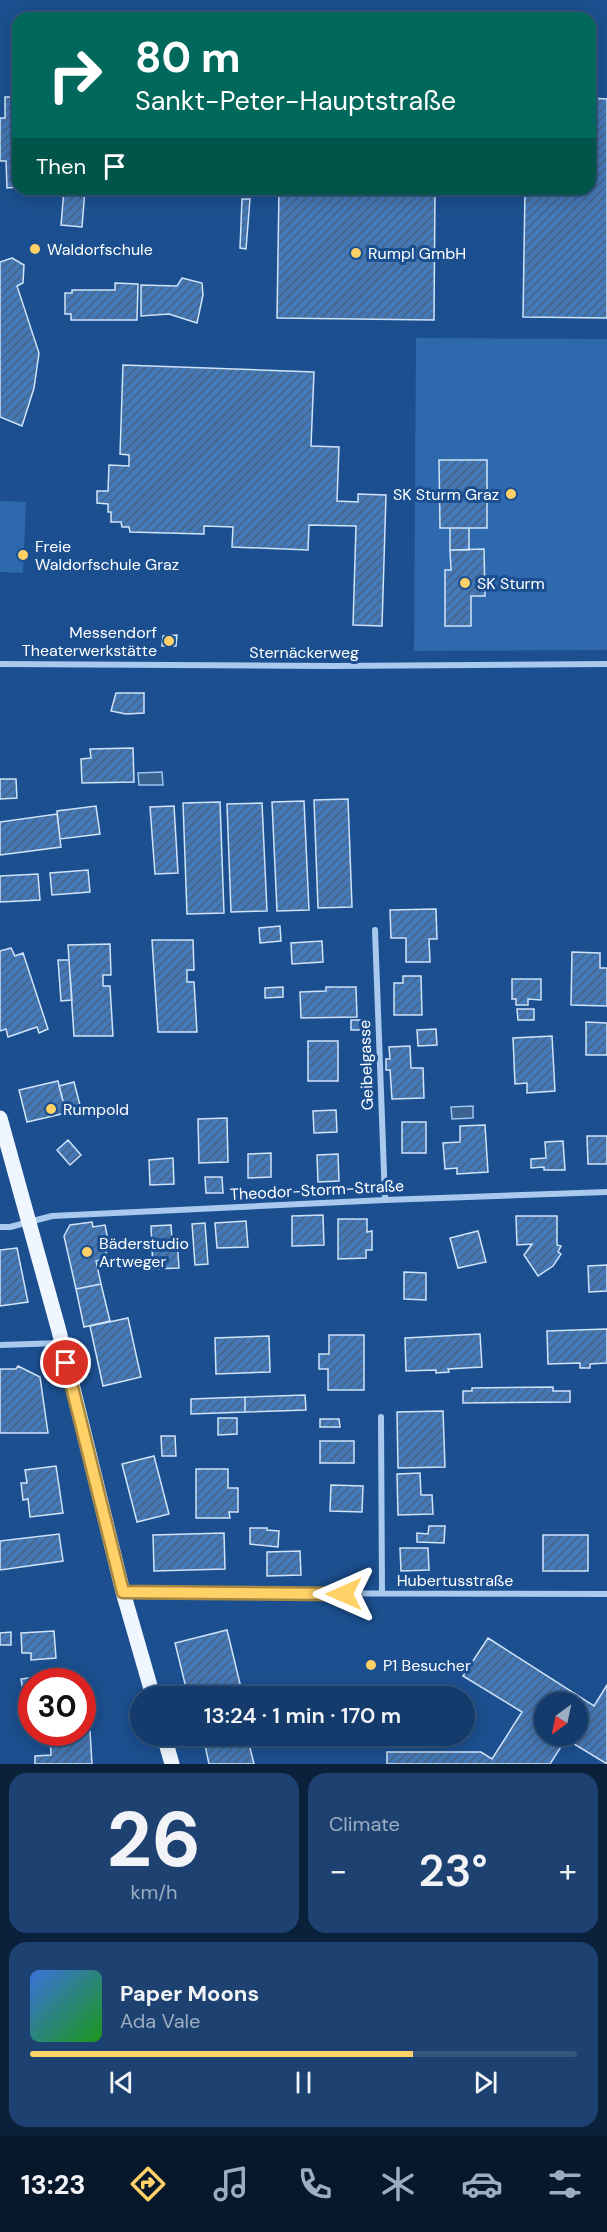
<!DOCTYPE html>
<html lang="en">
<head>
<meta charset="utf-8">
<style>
  body { margin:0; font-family:"DM Sans",sans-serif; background:#1d4271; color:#f1f3f6; height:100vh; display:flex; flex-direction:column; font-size:22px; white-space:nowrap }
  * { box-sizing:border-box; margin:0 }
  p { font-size:20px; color:#9dadc1 }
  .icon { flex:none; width:33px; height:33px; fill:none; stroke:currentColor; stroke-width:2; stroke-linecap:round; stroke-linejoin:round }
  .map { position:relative; height:1764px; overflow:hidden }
  .details { display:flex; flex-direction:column; gap:9px; padding:9px; background:#0b203b; flex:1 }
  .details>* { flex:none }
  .hud { position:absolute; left:12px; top:12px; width:584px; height:183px; border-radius:18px; box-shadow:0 3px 15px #0003,0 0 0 2px #33557e; background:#00695c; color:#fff; overflow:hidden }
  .needle { width:39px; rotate:213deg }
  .tools { position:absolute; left:534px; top:1692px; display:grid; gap:12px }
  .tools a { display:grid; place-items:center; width:54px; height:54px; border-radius:50%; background:#143b6b; box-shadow:0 3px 15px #0003,0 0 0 2px #33557e; font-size:30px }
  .speed { position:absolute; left:18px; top:1668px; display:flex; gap:12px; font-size:30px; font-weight:700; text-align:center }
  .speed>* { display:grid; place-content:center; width:78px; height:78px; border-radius:50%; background:#143b6b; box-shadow:0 3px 15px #0003,0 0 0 2px #33557e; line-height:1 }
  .speed .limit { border:9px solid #d22; background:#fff; color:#111 }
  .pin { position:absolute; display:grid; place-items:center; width:51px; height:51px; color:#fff; margin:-26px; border:3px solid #fff; border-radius:50%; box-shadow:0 2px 6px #0007 }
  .me { position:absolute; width:66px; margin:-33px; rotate:270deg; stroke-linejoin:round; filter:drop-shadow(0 0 4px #0008) }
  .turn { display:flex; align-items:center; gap:21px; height:126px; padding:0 24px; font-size:27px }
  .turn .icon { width:78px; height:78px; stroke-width:2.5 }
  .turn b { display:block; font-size:42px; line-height:51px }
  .then { display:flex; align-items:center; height:57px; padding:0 24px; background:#0003; gap:12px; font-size:22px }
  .big { font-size:45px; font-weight:600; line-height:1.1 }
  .details .card { flex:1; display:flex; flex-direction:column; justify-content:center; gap:9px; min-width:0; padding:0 21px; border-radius:18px; background:#1d4271 }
  .details .dial { align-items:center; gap:0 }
  .dial b { font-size:78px; line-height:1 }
  .song { display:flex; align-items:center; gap:18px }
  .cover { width:72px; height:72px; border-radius:9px; background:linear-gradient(135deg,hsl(220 70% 55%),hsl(120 70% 35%)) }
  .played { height:6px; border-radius:3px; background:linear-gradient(90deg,#ffd166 70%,#33557e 70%) }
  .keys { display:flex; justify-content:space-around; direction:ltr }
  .heat { display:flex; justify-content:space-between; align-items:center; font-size:33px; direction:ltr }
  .details .tiles { flex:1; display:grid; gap:9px; grid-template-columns:1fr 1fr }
  .card:last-child { grid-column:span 2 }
  .trip { position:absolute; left:130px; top:1686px; width:345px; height:60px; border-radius:30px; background:#143b6b; box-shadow:0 3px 15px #0003,0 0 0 2px #33557e; font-weight:600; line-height:60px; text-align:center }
  .dock { display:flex; height:96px; justify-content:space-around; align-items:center; background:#08182b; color:#9dadc1 }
  .dock .icon { width:42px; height:42px }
  .dock .active { color:#ffd166 }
  .dock b { font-size:27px; color:#f1f3f6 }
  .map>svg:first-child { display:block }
  .pitch { fill:#2e69ad }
  .water { fill:#3c6290; stroke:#9cc4f0; stroke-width:1.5 }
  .building { fill:url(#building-hatch); stroke:#cfe3fa; stroke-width:1.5; fill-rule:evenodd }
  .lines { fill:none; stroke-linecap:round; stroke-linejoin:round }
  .street { stroke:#a9c9ee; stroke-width:6 }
  .primary { stroke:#f0f6ff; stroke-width:15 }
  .route-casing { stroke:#a68842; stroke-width:15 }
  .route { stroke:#ffd166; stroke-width:10 }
  .poi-dot { fill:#ffd166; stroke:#1b4f8f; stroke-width:2 }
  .labels { text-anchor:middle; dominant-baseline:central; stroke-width:6; stroke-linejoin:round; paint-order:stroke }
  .poi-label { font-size:16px; fill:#fff; stroke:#1b4f8f; text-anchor:start }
  .street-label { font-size:16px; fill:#fff; stroke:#1b4f8f }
</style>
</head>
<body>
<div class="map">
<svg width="607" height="1764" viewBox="0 0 607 1764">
  <defs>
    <pattern id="building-hatch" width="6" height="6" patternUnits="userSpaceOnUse" patternTransform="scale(1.5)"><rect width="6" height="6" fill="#4478b7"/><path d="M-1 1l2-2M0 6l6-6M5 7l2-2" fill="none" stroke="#486282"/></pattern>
  </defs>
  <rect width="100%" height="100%" fill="#1b4f8f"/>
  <path class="pitch" d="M416,338l191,1v311l-193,1z
    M0,501l26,1 -3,71 -23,-1z"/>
  <path class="water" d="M162,772l1,13h-24l-1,-12z
    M473,1106v12l-21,1 -1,-12z"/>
  <path class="building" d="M5,97h13v90l-11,1 -1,-27h-6v-43h5z
    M590,98l17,1v219l-84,-1 2,-128h65z
    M64,189h21l-3,38 -21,-2z
    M279,189h156l-1,131 -157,-2z
    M242,199h8l-4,50 -6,-1z
    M12,258l12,7 -1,18 -6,3 22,67 -5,35 -12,38 -22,-9v-155z
    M182,278l20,5 1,12 -6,28 -28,-9 -28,2v-31l36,1z
    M115,283l23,1 -1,36h-66v-6h-6v-21h7v-3h43z
    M123,365l191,7 -3,74 28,1 -2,54 21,1v-8l28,1 -4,131 -29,-1 3,-99 -47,-1 -1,25 -76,-3 1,-20 -29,-1v8l-74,-2 -1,-5h-7l-1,-5h-10v-10h-3v-8l-11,-1v-12h11l1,-26 20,1v-11l-9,-1z
    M439,460h48v68h-47z
    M450,528h19v22h-19z
    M484,549l1,47h-14v30h-26v-56h6l-1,-20z
    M177,635l-1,11h-14l1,-10z
    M116,693h28v20l-18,1 -15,-3z
    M133,748l1,34 -52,1 -1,-24 10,-1 -1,-9z
    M0,779h16l1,19 -17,1z
    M348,799l4,108 -34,1 -4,-108z
    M304,801l5,109 -32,1 -5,-109z
    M220,802l4,111 -37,1 -4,-111z
    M262,803l5,108 -36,1 -4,-108z
    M96,806l4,28 -40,5 -3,-28z
    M174,806l4,67 -23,1 -5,-67z
    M57,814l4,33 -61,8v-33z
    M88,870l2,22 -38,3 -2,-22z
    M38,874l2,26 -40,2v-26z
    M436,909l1,30h-8l1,23h-24v-24h-15l-1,-28z
    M280,926l1,15 -21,2 -1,-15z
    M152,940h41l1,30h-7v12h7l3,50h-39z
    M322,941l1,21 -31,2 -1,-21z
    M110,944l1,31h-8v11h7l3,50h-39l-6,-91z
    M11,948l4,8 8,-3 25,76 -9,4 -2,-6 -29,10 -2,-8 -6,2v-80z
    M572,952l28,1v15h7v38l-36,-1z
    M58,960h11l3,40 -11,1z
    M403,976h18l1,39h-28v-32h9z
    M512,979h29v21l-13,-1v6h-12v-6h-4z
    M283,987v10l-18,1v-10z
    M326,987h30l1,30 -56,1 -1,-26 26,-1z
    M517,1009h17v11h-16z
    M351,1020h18v10h-18z
    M586,1022l21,1v32h-21z
    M436,1029l1,16 -19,1 -1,-16z
    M552,1036l3,55 -28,2v-10l-12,1 -2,-46z
    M308,1041h30v40h-30z
    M410,1046l1,22h12l1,30 -32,1 -2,-29h-4v-11h4l-1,-12z
    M58,1081l8,32 -39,9 -8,-32z
    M74,1082l7,27 -15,4 -7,-27z
    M336,1110l1,22 -23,1 -1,-22z
    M227,1118l1,44 -29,1 -1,-44z
    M402,1122h24v31h-24z
    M485,1125l3,47 -31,2v-6l-12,1 -2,-26 17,-1v-16z
    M587,1136h20v28h-19z
    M68,1140l13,15 -11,10 -13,-15z
    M563,1141l2,29h-21v-3l-13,1v-9l15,-1 -1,-16z
    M271,1153v24l-23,1v-24z
    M338,1154l1,27 -21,1 -1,-27z
    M173,1158l1,26 -24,1 -1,-25z
    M205,1177h17l1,16h-17z
    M323,1215l1,30 -32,1v-30z
    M516,1216h41v29l4,1 -3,6 3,2 -8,12 -15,10 -14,-21 8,-11 -15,1z
    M338,1219h29v13l5,-1v19h-6v8l-28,1z
    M246,1221l2,26 -31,1 -2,-25z
    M92,1222l1,5 12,-2 4,20 -4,1 2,12 -11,3 5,23 -25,5 -12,-53 6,-11z
    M205,1223l3,41 -13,1 -3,-41z
    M171,1225l1,15h5l2,28 -26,1 -2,-43z
    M478,1231l8,31 -28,6 -8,-30z
    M17,1248l11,54 -28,4v-56z
    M607,1265v26l-18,1 -1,-26z
    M404,1272l22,1v27l-22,-1z
    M101,1284l9,37 -26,6 -8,-38z
    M128,1318l13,59 -38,9 -13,-60z
    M607,1329v34l-17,1v4h-10v-5l-32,1 -1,-33z
    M480,1334l2,33 -34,2 1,3 -13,1v-3l-30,1 -1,-33z
    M329,1335h35v55h-36v-21h-9v-15h10z
    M269,1336l1,36 -54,2 -1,-36z
    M18,1366l22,11 8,56h-48v-64h16z
    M553,1387v4h17v11l-107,1v-12h9v-3z
    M305,1395l1,15 -61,2v-15z
    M245,1397v15l-54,2v-15z
    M443,1411l2,56 -47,1 -1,-56z
    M218,1418h19v16l-19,1z
    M320,1419h19l1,8h-20z
    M161,1436h14l1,20h-14z
    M320,1441h34v22h-34z
    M154,1456l15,58 -32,8 -15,-58z
    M56,1466l7,47 -33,4 -2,-18 -5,1 -2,-17h6l-2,-13z
    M196,1469h32v19h10v24h-9l1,6h-34z
    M420,1473l1,22h11l1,19 -35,1 -1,-41z
    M331,1485l32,1 -1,26 -32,-1z
    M429,1526h16l-1,17 -27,-1v-9l11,1z
    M250,1528h17v2l12,1 -1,16 -28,-3z
    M224,1533l1,36 -71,2 -1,-36z
    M59,1534l4,27 -63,9v-29z
    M543,1535h45v36h-45z
    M400,1548h28l1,22 -28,1z
    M300,1551l1,24 -34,1v-24z
    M227,1630l16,66h-55l-13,-53z
    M54,1631l2,27 -25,2v-7h-9l-1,-20z
    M11,1632v13h-11v-12z
    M488,1638l106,68 13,-21v79l-41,-25 -16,25h-163v-12h94l11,7 30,-47 -59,-36zM544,1702h34v34h-34z
    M66,1672l1,10h-35v35h-4l-7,-38z
    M90,1731l2,33h-57v-8l16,-1 -1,-22z
    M203,1736h44l7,28h-45z"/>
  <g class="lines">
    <path class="street" d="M0,664l332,2 275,-2
      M375,930l10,270
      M0,1227h10l42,-11 333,-16 222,-8
      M0,1345l61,-2
      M381,1417l1,176
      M125,1592l36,1 446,1"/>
    <path class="primary" d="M0,1118l59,213 64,261 30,104
      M164,1736l8,28"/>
  </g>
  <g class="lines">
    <defs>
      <path id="route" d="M66,1363l57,229 221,2"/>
    </defs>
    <use href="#route" class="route-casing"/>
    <use href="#route" class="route"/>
  </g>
  <g class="poi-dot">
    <circle cx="35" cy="249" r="6"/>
    <circle cx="356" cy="253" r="6"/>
    <circle cx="511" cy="494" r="6"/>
    <circle cx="23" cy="555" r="6"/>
    <circle cx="465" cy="583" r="6"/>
    <circle cx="169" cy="641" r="6"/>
    <circle cx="51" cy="1109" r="6"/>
    <circle cx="87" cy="1252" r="6"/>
    <circle cx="371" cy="1665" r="6"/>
  </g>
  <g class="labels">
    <g class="poi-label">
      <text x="47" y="249">Waldorfschule</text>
      <text x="368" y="253">Rumpl GmbH</text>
      <text x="499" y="494" text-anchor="end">SK Sturm Graz</text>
      <text x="35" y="546">Freie<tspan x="35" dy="18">Waldorfschule Graz</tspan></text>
      <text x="477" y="583">SK Sturm</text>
      <text x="157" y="632" text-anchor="end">Messendorf<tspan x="157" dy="18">Theaterwerkstätte</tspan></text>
      <text x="63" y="1109">Rumpold</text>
      <text x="99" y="1243">Bäderstudio<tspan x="99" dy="18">Artweger</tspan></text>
      <text x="383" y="1665">P1 Besucher</text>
    </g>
    <g class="street-label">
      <text x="304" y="652">Sternäckerweg</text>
      <text transform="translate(366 1065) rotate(-92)">Geibelgasse</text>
      <text transform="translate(317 1190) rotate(-3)">Theodor-Storm-Straße</text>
      <text x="455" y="1580">Hubertusstraße</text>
    </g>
  </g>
</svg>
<div class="tools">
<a><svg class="needle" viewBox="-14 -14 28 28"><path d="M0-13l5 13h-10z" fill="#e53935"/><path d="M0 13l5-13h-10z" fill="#9dadc1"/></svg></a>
</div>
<div class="speed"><div class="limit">30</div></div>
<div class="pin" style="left:66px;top:1363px;background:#d93025"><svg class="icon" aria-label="arrive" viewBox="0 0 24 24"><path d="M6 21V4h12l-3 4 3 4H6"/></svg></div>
<svg class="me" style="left:344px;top:1594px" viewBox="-20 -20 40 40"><path d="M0-17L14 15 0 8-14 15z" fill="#ffd166" stroke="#fff" stroke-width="4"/></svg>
<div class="trip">13:24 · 1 min · 170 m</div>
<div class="hud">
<div class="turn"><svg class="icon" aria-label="right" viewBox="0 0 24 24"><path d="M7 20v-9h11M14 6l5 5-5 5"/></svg><div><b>80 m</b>Sankt-Peter-Hauptstraße</div></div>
<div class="then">Then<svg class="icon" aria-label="arrive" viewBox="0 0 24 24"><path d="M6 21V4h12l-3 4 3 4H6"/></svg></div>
</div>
</div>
<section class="details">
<div class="tiles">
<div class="card dial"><b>26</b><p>km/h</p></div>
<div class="card"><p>Climate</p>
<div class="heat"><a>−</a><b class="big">23°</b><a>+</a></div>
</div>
<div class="card">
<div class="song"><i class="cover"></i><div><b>Paper Moons</b><p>Ada Vale</p></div></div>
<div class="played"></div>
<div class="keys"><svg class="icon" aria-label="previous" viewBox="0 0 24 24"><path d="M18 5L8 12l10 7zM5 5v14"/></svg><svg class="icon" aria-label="pause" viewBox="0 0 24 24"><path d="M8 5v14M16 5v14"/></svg><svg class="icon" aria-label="next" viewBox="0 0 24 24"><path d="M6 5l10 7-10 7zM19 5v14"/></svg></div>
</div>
</div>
</section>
<nav class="dock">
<b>13:23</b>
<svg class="icon active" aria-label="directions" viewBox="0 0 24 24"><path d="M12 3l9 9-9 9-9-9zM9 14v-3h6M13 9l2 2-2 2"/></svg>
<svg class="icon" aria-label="music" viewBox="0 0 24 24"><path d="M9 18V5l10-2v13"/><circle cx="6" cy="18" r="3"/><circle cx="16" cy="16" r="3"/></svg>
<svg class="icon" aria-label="phone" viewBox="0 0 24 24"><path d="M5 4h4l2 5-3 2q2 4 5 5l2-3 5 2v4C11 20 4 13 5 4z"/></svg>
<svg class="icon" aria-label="climate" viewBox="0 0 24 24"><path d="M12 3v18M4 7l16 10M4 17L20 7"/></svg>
<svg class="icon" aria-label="car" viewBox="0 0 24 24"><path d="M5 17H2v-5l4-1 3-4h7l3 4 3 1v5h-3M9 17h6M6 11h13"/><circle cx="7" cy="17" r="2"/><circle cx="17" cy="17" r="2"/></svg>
<svg class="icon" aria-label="filters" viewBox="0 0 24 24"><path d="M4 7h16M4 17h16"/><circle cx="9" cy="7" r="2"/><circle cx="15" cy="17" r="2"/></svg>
</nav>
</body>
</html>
